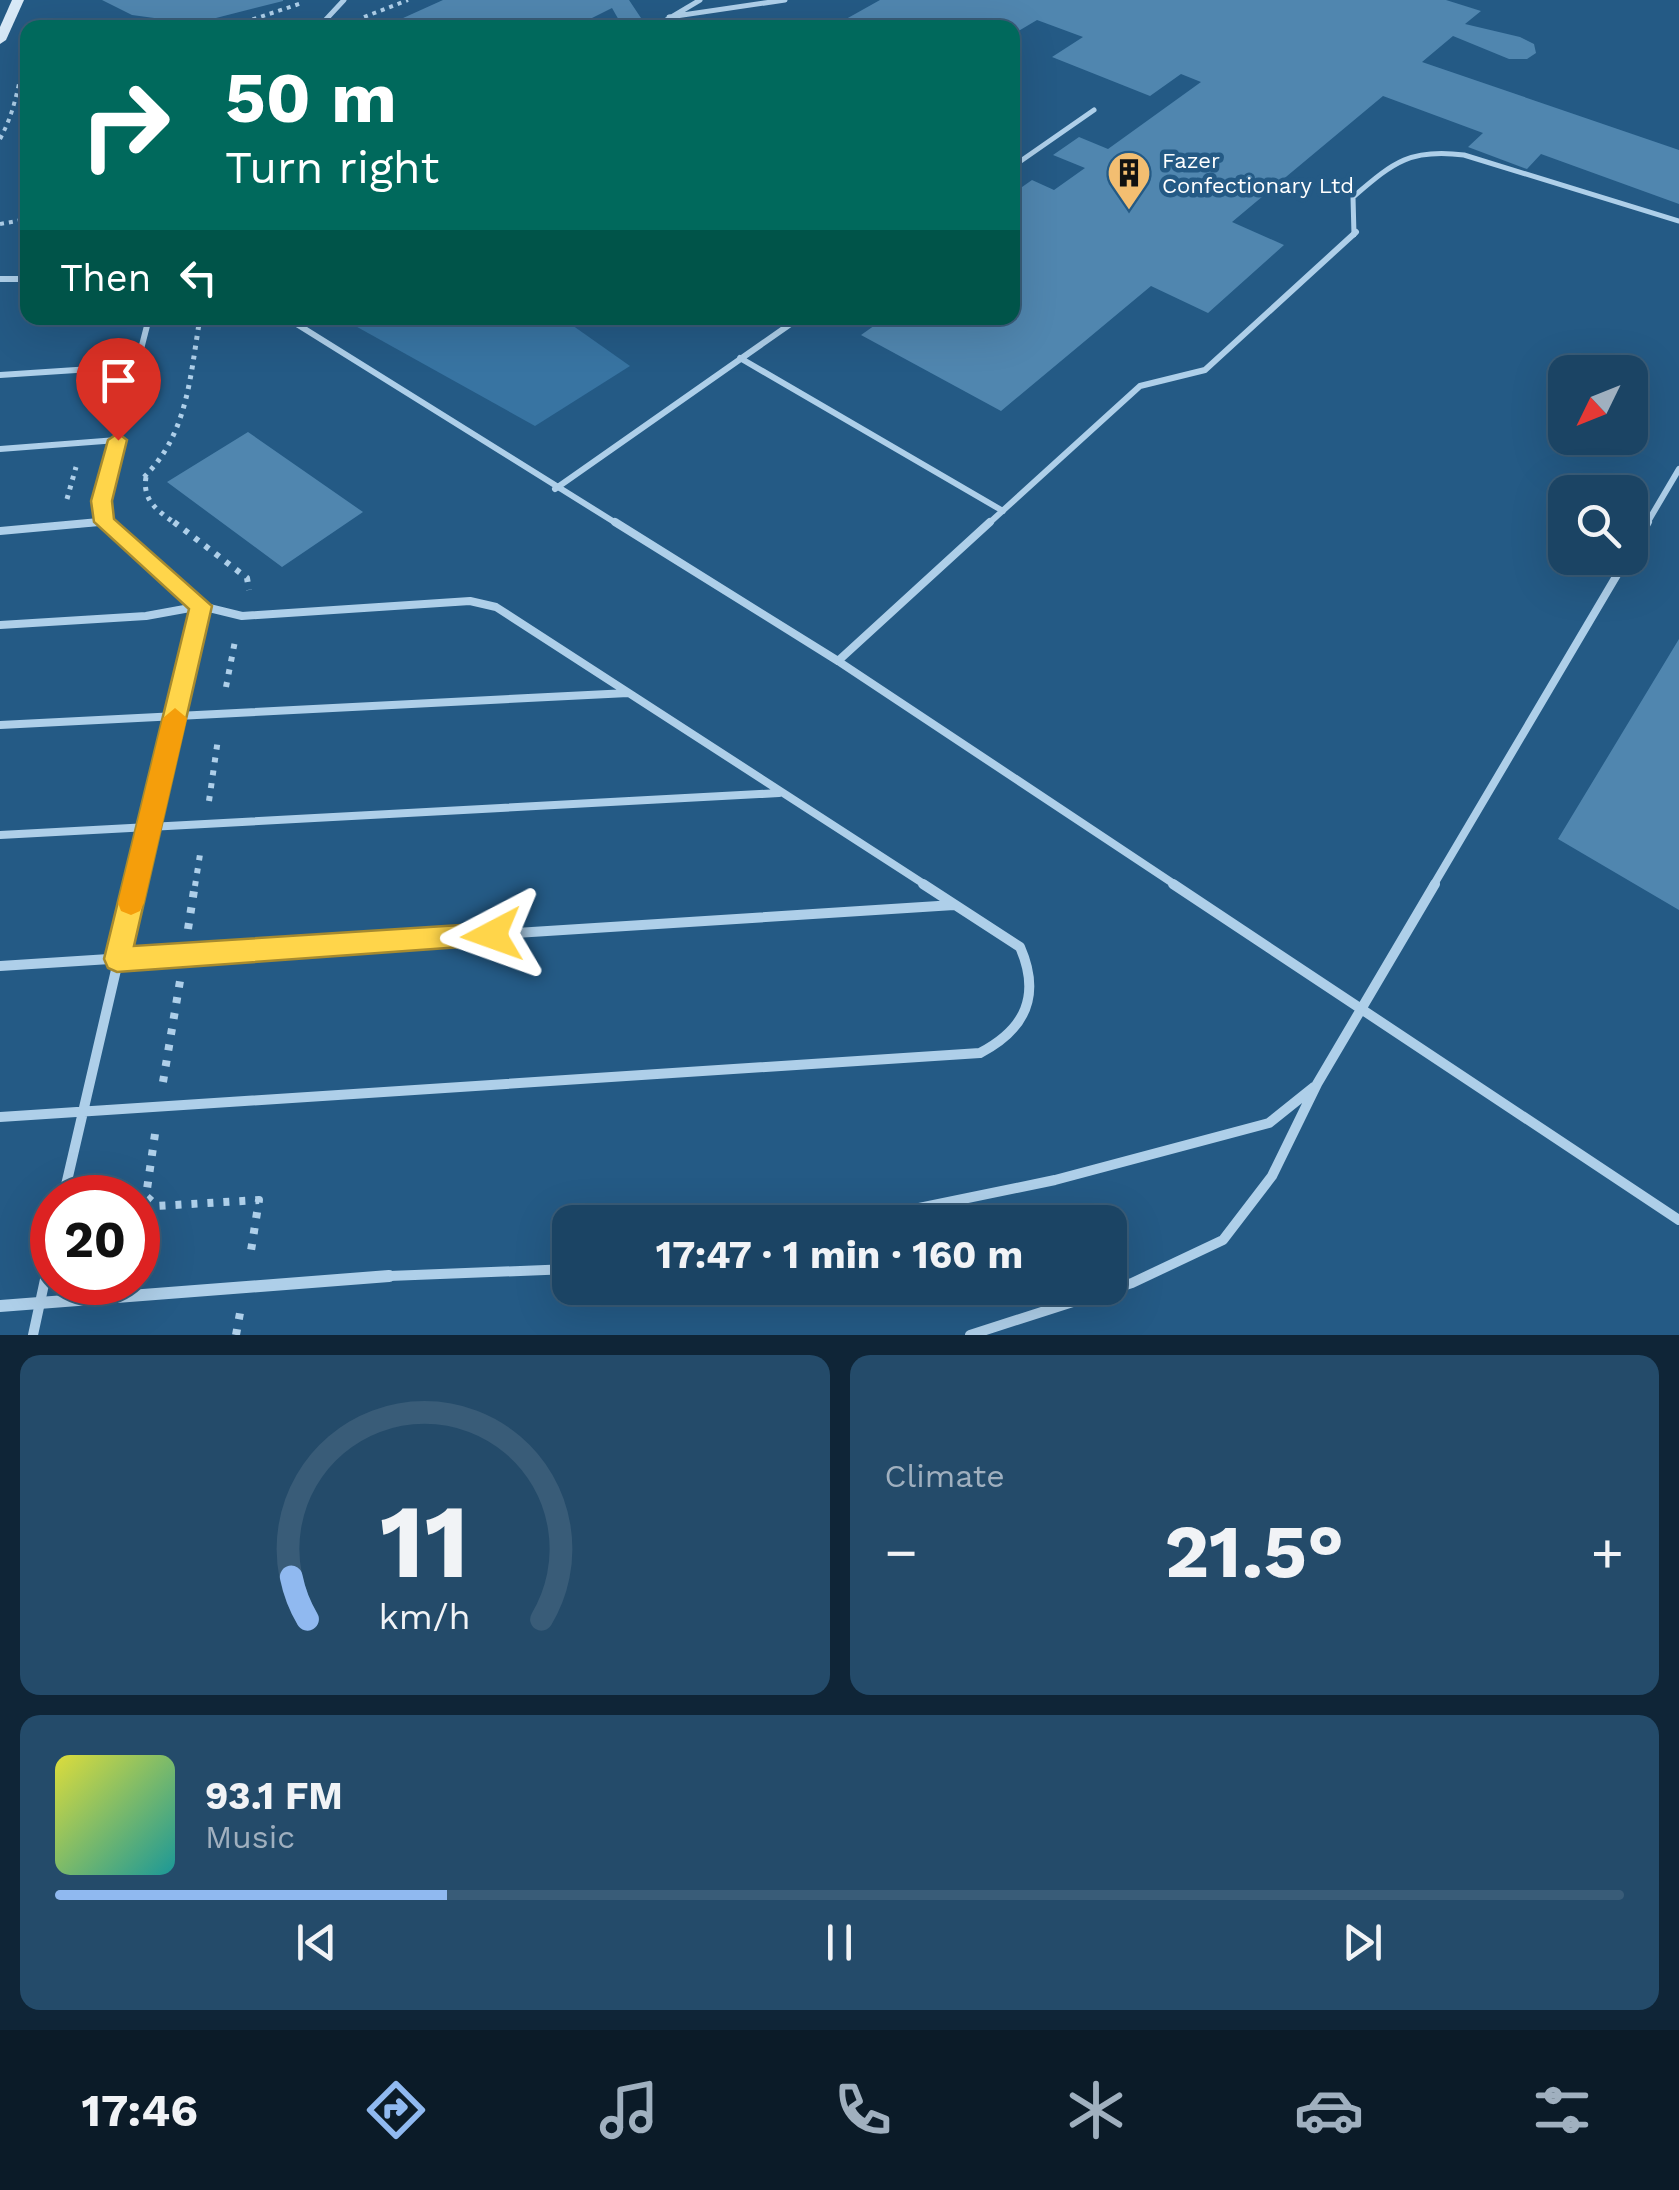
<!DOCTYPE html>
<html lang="en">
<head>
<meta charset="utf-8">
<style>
  body { margin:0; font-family:"Work Sans",sans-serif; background:#244b6a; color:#f1f3f6; height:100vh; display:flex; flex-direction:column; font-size:38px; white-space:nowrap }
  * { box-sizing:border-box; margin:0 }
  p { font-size:32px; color:#a0b0bf }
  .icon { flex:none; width:55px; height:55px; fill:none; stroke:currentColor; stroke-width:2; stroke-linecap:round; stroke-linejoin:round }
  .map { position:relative; height:1335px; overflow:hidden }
  .drawer { display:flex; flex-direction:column; gap:20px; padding:20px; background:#0f2537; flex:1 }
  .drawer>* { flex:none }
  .guide { position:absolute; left:20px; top:20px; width:1000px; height:305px; border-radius:20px; box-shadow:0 10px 40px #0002,0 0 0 2px #395c78; background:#00695c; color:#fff; overflow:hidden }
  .needle { width:65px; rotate:227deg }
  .fabs { position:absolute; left:1548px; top:355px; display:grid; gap:20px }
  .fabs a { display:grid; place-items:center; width:100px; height:100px; border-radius:20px; background:#1b4464; box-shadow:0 10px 40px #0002,0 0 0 2px #395c78; font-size:50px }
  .speed { position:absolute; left:30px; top:1175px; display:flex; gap:20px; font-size:50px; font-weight:700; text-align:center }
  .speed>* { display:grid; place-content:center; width:130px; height:130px; border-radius:50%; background:#1b4464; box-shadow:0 10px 40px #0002,0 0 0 2px #395c78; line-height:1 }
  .speed .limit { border:15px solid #d22; background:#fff; color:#111 }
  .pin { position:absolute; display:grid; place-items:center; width:85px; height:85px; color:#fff; margin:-102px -42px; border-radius:50% 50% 50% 0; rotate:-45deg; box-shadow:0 0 10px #0007 }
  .pin .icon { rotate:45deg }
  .me { position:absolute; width:110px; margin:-55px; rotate:266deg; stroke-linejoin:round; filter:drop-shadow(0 0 8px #0008) }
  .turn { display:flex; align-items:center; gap:35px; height:210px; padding:0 40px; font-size:45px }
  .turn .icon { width:130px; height:130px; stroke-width:2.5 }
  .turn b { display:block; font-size:70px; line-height:85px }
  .then { display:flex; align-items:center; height:95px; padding:0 40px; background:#0003; gap:20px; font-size:38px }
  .big { font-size:75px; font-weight:700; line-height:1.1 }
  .drawer .card { flex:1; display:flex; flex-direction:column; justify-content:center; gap:15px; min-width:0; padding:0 35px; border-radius:20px; background:#244b6a }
  .drawer .dial { align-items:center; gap:0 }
  .dial svg { height:260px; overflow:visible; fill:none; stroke:#395c78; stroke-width:7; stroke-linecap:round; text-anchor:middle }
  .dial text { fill:#f1f3f6; stroke:none }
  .song { display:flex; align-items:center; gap:30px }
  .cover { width:120px; height:120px; border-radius:15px; background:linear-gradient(135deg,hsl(60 70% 55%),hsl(180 70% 35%)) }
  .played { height:10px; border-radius:5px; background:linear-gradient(90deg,#90b9f0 25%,#395c78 25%) }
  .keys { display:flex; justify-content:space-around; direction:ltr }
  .heat { display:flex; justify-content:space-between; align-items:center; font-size:55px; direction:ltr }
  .drawer .tiles { flex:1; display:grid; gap:20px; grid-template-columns:1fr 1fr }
  .card:last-child { grid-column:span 2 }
  .trip { position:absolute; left:552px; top:1205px; width:575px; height:100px; border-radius:20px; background:#1b4464; box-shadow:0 10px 40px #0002,0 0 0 2px #395c78; font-weight:700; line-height:100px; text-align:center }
  .menu { display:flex; height:160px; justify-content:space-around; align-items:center; background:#0b1b28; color:#a0b0bf }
  .menu .icon { width:70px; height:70px }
  .menu .on { color:#90b9f0 }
  .menu b { font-size:45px; color:#f1f3f6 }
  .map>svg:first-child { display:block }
  .green { fill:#3874a2 }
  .building { fill:#5086af }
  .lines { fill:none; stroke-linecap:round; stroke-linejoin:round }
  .path-far3 { stroke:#aecfe9; stroke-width:4; stroke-dasharray:4 5; stroke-linecap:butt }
  .path-far2 { stroke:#aecfe9; stroke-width:5; stroke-dasharray:4 6; stroke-linecap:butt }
  .path-far1 { stroke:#aecfe9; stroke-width:6; stroke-dasharray:5 8; stroke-linecap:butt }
  .path { stroke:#aecfe9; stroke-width:8; stroke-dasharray:6 10; stroke-linecap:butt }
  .service-far3 { stroke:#aecfe9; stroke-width:5 }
  .service-far2 { stroke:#aecfe9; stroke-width:6 }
  .service-far1 { stroke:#aecfe9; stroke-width:8 }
  .service { stroke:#aecfe9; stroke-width:10 }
  .minor { stroke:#aecfe9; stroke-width:12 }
  .secondary { fill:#d8e9f7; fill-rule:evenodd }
  .route { fill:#ffd54a; stroke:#a68a30; stroke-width:2.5 }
  .slow { fill:#f59e0b }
  .labels { text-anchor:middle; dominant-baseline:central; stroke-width:9; stroke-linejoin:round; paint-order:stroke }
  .far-poi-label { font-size:22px; fill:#fff; stroke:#245a85; text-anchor:start }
</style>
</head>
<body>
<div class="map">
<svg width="1679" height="1335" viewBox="0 0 1679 1335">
  <rect width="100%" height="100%" fill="#245a85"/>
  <path class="green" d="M341,318h221l68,48 -95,60z"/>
  <path class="building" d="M102,0h181v1l-71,18 -43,1 -37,-5z
    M443,0h186l12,18 -21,4 -8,-14 -40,20h-191z
    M880,0h566l35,11 -16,13 55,13 14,7 2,9 -9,6h-18l-56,-23 -31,26 257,88v54l-138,-50 -14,15 -59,-22 15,-14 -100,-37 -151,126 52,23 -76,68 -57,-27 -150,125 -140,-76 24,-17h127v-124l20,-14 22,10 31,-22 -32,-13 26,-18 29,12 93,-67 -20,-8 -31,22 -98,-39 31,-20 -46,-17 -25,15v-7h-182z
    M248,432l115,80 -81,55 -115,-85z
    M1679,639v271l-121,-71z"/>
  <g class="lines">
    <path class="path-far3" d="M364,17l44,-17
      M209,28l3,-9
      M227,28l75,-25
      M0,139c18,-34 16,-53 28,-87
      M0,224l28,-5"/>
    <path class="path-far2" d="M144,477c44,-43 46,-101 56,-159
      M146,477c-4,25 13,34 31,48
      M67,499l9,-32"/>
    <path class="path-far1" d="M174,522l73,56 2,12
      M226,687l9,-46
      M209,801l9,-62
      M195,886l6,-38"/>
    <path class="path" d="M188,929l7,-45
      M163,1082l17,-101
      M155,1134l-9,62 11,10 102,-6 -9,57
      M236,1335l4,-22"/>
    <path class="service-far3" d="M669,17l116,-17
      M318,28l26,-28
      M653,28l47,-28
      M1012,167l82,-57
      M1354,235l-1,-38c40,-34 56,-49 111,-42l215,66"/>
    <path class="service-far2" d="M0,279h28
      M287,318l332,207
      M740,358l263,153
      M0,375l137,-9
      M0,449l117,-9
      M555,489l244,-171
      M70,525l34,-3
      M107,525l-5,-24 47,-183
      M987,525l153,-139 65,-16 151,-138
      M1646,525l33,-56"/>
    <path class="service-far1" d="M104,522l97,84 41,10 228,-15 26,6 431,279
      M615,522l223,139 339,225
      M0,531l99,-9
      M1630,553l18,-31
      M0,625l146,-9 55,-10
      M838,661l152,-139
      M0,725l628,-32
      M0,835l779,-42
      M136,886l65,-280
      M1433,886l194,-328"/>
    <path class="service" d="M1173,884l506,336
      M0,966l954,-61
      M0,1117l980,-64c46,-24 61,-58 40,-106l-97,-63
      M63,1198l73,-314
      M851,1222l204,-42 214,-57 45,-36
      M389,1276l181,-7
      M33,1335l19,-88
      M970,1335l162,-52 91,-43 49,-64 45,-92 118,-200"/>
    <path class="minor" d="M0,1306l389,-30"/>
    <path class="secondary" d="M12,0h12l-18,40 -6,4v-17z"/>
  </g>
  <path class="route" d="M118,433l9,7 -15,61 2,18 98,87 -78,340 358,-23 10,4 4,8 -4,9 -385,28 -9,-4 -4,-9 85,-350 -95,-87 -3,-21 17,-61z"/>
  <path class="slow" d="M175,708l12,10 -43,185 -4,8 -9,4 -10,-4 -3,-8 45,-185z"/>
  <defs>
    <symbol id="building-pin" viewBox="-11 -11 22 30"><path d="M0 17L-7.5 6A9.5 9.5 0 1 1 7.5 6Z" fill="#f3be71" stroke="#245a85"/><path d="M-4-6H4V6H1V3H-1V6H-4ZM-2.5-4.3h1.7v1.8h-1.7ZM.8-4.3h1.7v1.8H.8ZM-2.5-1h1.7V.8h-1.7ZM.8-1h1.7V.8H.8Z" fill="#111"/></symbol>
  </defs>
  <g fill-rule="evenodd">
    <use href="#building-pin" x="1104" y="148" width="50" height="68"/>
  </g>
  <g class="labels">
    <g class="far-poi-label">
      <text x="1162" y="160">Fazer<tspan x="1162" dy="25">Confectionary Ltd</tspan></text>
    </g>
  </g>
</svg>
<div class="fabs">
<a><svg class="needle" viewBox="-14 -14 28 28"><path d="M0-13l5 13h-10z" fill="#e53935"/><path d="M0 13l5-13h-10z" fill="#a0b0bf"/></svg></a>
<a><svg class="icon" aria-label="search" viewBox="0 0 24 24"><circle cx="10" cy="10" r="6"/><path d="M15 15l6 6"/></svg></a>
</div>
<div class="speed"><div class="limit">20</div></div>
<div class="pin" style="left:118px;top:440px;background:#d93025"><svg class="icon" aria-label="arrive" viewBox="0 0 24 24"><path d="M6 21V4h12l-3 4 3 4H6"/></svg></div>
<svg class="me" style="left:492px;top:935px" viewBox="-20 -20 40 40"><path d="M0-17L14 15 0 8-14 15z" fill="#ffd54a" stroke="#fff" stroke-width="4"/></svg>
<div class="trip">17:47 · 1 min · 160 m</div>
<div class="guide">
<div class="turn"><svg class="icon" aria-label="right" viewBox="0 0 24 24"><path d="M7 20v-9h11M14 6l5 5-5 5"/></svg><div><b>50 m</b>Turn right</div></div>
<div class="then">Then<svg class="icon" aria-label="left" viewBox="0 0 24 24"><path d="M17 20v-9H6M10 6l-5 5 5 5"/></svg></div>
</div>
</div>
<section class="drawer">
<div class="tiles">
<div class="card dial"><svg viewBox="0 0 100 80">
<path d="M14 69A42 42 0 1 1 86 69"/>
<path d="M14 69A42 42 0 0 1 9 56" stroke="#90b9f0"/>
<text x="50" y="56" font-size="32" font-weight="700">11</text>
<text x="50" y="72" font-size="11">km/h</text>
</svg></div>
<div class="card"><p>Climate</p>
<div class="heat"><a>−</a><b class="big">21.5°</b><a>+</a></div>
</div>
<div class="card">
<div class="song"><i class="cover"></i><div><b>93.1 FM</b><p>Music</p></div></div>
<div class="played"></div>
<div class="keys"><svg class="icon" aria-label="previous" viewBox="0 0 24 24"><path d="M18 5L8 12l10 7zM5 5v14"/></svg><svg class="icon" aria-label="pause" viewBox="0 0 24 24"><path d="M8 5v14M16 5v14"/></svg><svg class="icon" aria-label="next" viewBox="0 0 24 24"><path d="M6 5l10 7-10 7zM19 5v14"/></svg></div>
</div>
</div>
</section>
<nav class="menu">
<b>17:46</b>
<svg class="icon on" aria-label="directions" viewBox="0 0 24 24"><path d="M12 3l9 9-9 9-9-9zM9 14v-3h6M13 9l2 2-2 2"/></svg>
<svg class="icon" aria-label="music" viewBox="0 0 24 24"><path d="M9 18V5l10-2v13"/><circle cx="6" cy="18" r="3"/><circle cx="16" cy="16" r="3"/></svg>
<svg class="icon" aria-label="phone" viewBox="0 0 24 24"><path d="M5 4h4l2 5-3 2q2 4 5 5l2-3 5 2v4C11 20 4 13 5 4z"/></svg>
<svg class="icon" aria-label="climate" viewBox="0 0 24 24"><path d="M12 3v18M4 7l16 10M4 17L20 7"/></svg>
<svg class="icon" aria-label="car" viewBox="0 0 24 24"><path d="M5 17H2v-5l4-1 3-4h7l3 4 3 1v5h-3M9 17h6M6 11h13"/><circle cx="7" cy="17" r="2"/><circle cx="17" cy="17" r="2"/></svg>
<svg class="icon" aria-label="filters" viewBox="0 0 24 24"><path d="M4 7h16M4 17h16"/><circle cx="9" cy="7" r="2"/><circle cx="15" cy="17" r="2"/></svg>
</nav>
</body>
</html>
